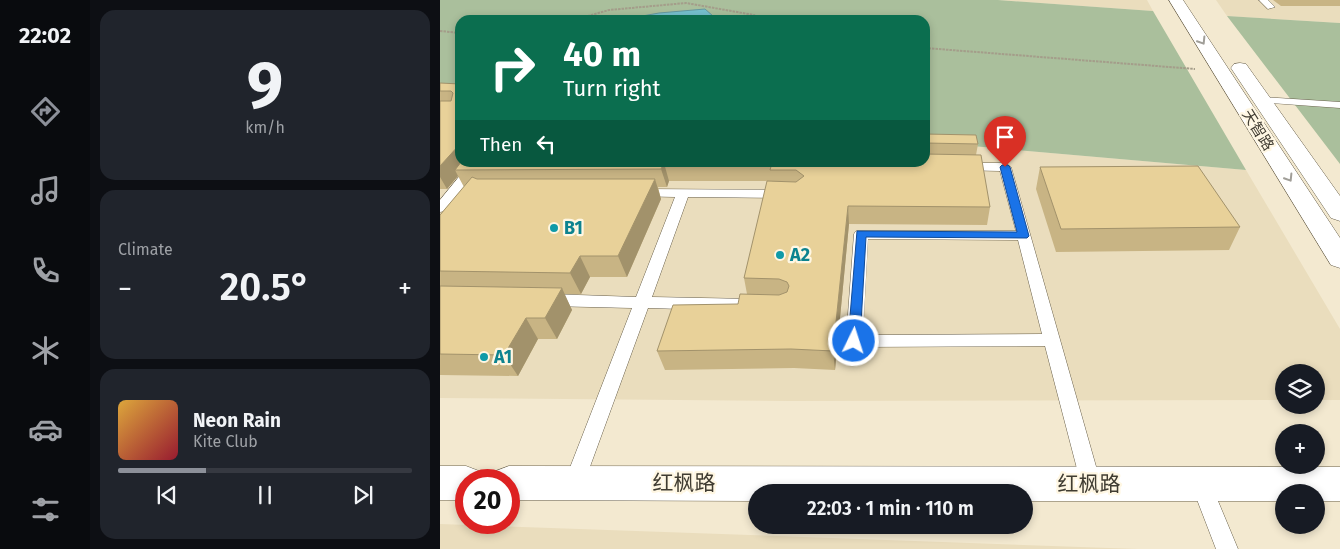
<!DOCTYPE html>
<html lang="en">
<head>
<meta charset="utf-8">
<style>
  body { margin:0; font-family:"Fira Sans","Noto Sans SC",sans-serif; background:#20242c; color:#f1f3f6; height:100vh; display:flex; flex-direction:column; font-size:19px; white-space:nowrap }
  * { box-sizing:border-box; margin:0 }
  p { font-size:16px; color:#9ea1a6 }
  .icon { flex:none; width:28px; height:28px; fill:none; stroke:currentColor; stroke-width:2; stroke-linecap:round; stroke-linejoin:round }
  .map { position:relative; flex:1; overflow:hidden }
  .drawer { display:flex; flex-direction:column; gap:10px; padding:10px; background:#0d0f14; width:350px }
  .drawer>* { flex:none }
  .top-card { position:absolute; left:15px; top:15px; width:475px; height:152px; border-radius:15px; box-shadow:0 2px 8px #0003; background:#0b6e4f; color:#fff; overflow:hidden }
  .fabs { position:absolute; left:835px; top:364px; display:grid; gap:10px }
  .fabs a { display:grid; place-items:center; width:50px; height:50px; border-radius:50%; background:#171b24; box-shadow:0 2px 8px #0003; font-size:25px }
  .speed { position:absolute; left:15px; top:469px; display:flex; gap:10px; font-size:25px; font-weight:700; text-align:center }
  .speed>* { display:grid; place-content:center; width:65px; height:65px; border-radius:50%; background:#171b24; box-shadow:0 2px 8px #0003; line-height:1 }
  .speed .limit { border:8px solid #d22; background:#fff; color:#111 }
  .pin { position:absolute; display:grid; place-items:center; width:42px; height:42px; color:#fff; margin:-51px -21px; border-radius:50% 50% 50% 0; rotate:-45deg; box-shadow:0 0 5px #0007 }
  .pin .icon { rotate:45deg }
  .me { position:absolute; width:55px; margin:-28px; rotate:4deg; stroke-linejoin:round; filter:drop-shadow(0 0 4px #0008) }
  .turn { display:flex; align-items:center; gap:18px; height:105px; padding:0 25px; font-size:22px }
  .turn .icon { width:65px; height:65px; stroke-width:2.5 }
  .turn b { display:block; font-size:35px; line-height:42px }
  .then { display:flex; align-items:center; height:48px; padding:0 25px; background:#0003; gap:10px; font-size:19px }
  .big { font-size:38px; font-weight:600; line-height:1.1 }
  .drawer .tile { flex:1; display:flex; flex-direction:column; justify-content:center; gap:8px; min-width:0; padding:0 18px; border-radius:15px; background:#20242c }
  .drawer .dial { align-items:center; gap:0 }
  .dial b { font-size:65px; line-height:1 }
  .song { display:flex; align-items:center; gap:15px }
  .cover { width:60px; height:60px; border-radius:8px; background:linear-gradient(135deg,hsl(40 70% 55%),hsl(350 70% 35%)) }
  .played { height:5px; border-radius:2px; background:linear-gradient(90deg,#8c9099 30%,#363941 30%) }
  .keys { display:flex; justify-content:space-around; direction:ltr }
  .heat { display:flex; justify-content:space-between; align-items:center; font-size:28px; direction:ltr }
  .trip { position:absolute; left:308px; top:484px; width:285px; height:50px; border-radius:25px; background:#171b24; box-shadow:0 2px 8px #0003; font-weight:600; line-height:50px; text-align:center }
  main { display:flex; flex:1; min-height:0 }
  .menu { display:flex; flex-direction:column; width:90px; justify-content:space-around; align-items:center; background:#090b0e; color:#9ea1a6 }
  .menu .icon { width:35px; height:35px }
  .menu .current { color:#8c9099 }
  .menu b { font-size:22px; color:#f1f3f6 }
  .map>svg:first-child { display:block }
  .built { fill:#eaddbd }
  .green { fill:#aabf9c }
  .water { fill:#76c1cf; stroke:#6699a0 }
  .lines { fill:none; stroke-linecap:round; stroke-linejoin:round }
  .service-casing { stroke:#69604b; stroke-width:1 }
  .tertiary-casing { stroke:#69604b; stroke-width:1 }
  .path { stroke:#a49d8a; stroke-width:2; stroke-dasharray:2.5 1; stroke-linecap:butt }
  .service { fill:#fff; fill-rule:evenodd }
  .tertiary { fill:#fff; fill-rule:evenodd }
  .wall { fill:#c8b484 }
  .shaded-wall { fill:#a2926b }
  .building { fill:#e8d199; stroke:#a2926b }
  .oneway { stroke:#a09e98 }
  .route { fill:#1a73e8; stroke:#114b97 }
  .culture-dot { fill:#0f9aa8; stroke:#fff7e3; stroke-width:2 }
  .labels { text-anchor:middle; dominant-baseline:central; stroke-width:4.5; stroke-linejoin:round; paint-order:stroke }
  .far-street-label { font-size:15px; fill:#403c32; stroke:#fff7e3 }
  .culture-label { font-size:18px; font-weight:bold; fill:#0d838f; stroke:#fff7e3; text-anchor:start }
  .near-street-label { font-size:21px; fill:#403c32; stroke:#fff7e3 }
</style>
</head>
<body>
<main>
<nav class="menu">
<b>22:02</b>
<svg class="icon current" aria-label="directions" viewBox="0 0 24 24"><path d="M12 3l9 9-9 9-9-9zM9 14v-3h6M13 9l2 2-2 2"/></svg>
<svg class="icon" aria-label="music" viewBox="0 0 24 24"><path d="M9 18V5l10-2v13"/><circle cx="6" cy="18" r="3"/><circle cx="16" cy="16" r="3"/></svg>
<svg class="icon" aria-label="phone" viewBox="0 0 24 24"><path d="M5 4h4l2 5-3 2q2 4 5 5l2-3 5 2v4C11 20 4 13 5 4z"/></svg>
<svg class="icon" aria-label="climate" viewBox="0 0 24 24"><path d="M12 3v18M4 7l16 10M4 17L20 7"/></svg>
<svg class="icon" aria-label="car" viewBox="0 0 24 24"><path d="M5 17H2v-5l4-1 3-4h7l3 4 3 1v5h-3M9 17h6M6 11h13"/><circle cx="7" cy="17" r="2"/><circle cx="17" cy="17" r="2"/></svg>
<svg class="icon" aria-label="filters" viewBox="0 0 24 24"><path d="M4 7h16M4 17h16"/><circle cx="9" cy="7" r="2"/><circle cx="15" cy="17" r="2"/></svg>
</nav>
<section class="drawer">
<div class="tile dial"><b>9</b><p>km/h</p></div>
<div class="tile"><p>Climate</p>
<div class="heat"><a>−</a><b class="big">20.5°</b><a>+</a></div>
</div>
<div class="tile">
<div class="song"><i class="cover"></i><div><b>Neon Rain</b><p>Kite Club</p></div></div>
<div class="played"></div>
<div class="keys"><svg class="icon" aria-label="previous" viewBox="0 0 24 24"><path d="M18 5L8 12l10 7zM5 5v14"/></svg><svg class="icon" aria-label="pause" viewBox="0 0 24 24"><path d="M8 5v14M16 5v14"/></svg><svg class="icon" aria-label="next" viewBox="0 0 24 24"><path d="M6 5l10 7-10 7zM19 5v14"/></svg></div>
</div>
</section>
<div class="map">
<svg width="900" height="549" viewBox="0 0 900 549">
  <rect width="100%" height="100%" fill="#f3e9d0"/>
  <path class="built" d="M558,0h149l6,11z
    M776,0h124v23l-113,-7z
    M0,98l20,64h465v-20l321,28 94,159v71h-24v-28h-32v28l-494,1 -350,-3z
    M0,524l698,25h-698z"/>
  <path class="green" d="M0,0h558l155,11 93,159 -321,-28v-122h-465v80l-20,-2z
    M787,16l113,7v141z"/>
  <path class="water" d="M265,9l8,7 -2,4h-91l39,-7z"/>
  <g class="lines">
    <defs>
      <path id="service" d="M819,0h9l7,7 -7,2z
        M822,97l78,5v6l-82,-6 -1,-2 1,-2z
        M31,162h13l-39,49 -5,1v-12z
        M522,163h43l6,4 90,317 -3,7 -7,2 -7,-2 -3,-7 -36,-138 -191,1 -6,-2 -2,-4 8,-107 2,-3h160l-16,-60 -42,-1 -2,-3zM428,239l150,1 24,94 -179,1z
        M199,189l145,1 6,4 -6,4 -96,-1 -36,100 99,2 6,2 2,4 -2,4 -6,2 -103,-3 -64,175 -3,7 -7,2 -7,-2 -3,-7 68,-175 -83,-2 -6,-2 -2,-4 2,-4 6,-2 87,3 39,-100 -41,-1 -1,-3 1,-3z
        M761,475l7,2 30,72h-22l-25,-65 3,-7z"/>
      <path id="tertiary" d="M729,0h14l157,238v30l-9,-3z
        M800,63l6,1 94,132v25l-9,-3 -100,-150 3,-4z
        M0,466h26l13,5 4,9h-17v20h-26z
        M69,466l831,1v34h-24v-9h-32v9h-260v-9h-268v9l-247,-1v-20h-17l4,-9z"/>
    </defs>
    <use href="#service" class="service-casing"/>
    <use href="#tertiary" class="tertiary-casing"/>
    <path class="path" d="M134,20l35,-10 77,-7 68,12 7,5
      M0,31l20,2
      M485,48l270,21"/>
    <use href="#service" class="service"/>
    <use href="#tertiary" class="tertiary"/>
  </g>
  <path class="wall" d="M833,0h67v6h-59z
    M0,83l20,1v78h465v-28l53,10 -2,11 14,52 -3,18 -138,-1 -14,146 -41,-2 -129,2 -8,-19 81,-47 9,-10 -3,-16 28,-97h-103l-2,6h-9l3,12 -34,78h-37l-9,17h-17l8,16 -15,29h-19l-20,37 -78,-1v-160l24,-28 -6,-11 -11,13h-7z
    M600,167l200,60 -11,23 -173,2 -20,-63z"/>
  <path class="shaded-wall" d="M20,144v18h9l-14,8 3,6 -11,13 -7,-12v-11z
    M224,163l5,18 -2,6 -6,-18z
    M215,179l6,20 -34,78 -9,-21z
    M408,206l1,18 -14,146 -2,-19z
    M140,256l10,21 -9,17 -11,-21z
    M122,288l10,22 -15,29 -12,-21z
    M86,318l12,21 -20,37 -14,-21z"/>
  <path class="building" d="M0,83l20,1v21l-1,1h1v38l-20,22v-65h11l2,-8 -2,-2h-11z
    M485,134l51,1 2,9 -53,-1z
    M485,154l56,1 9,52 -142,-1 -15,145 -42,-2 -134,2 16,-46 65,-1 2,-10 39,1 8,-3 2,-6 -2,-4 -8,-3 -35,-1 23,-97 29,1 8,-6 -8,-6h-26l2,-7h-108l-3,6 -206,1 6,-8h464z
    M758,166l42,61 -179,2 -21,-62z
    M32,177l5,2h178l-37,77h-38l-10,17 -130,-2v-56z
    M0,286l122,2 -17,30h-19l-22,37 -64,-1z"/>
  <defs><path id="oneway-chevron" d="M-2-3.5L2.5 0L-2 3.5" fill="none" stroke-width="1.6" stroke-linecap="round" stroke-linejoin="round" transform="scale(1.25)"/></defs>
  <g class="oneway">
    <use href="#oneway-chevron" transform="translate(762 41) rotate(58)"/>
    <use href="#oneway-chevron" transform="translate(849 178) rotate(58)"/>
  </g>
  <path class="route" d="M562,165h6l2,2 19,69 -2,2 -161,-1 -6,104 -2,4h-9l-1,-4 9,-110 160,1 -17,-65z"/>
  <g class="culture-dot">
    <circle cx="114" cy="228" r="5"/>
    <circle cx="340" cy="255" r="5"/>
    <circle cx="44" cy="357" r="5"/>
  </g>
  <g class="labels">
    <g class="far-street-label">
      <text transform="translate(818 130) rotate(58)">天智路</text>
    </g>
    <g class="culture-label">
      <text x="124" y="228">B1</text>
      <text x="350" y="255">A2</text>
      <text x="54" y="357">A1</text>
    </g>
    <g class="near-street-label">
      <text x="244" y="483">红枫路</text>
      <text x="649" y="484">红枫路</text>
    </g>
  </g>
</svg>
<div class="fabs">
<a><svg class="icon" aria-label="layers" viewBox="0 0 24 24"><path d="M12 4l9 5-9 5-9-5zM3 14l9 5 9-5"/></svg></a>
<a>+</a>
<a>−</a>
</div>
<div class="speed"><div class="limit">20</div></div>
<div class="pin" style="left:565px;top:167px;background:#d93025"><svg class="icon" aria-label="arrive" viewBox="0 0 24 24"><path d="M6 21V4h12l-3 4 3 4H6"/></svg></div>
<svg class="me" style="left:414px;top:341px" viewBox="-20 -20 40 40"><circle r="17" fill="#1a73e8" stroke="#fff" stroke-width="3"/><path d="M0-11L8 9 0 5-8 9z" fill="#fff"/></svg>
<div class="trip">22:03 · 1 min · 110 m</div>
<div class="top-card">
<div class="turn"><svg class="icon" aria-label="right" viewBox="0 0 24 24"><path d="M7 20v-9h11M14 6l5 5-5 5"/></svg><div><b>40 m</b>Turn right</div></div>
<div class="then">Then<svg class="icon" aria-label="left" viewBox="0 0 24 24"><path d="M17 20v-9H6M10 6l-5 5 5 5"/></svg></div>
</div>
</div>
</main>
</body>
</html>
